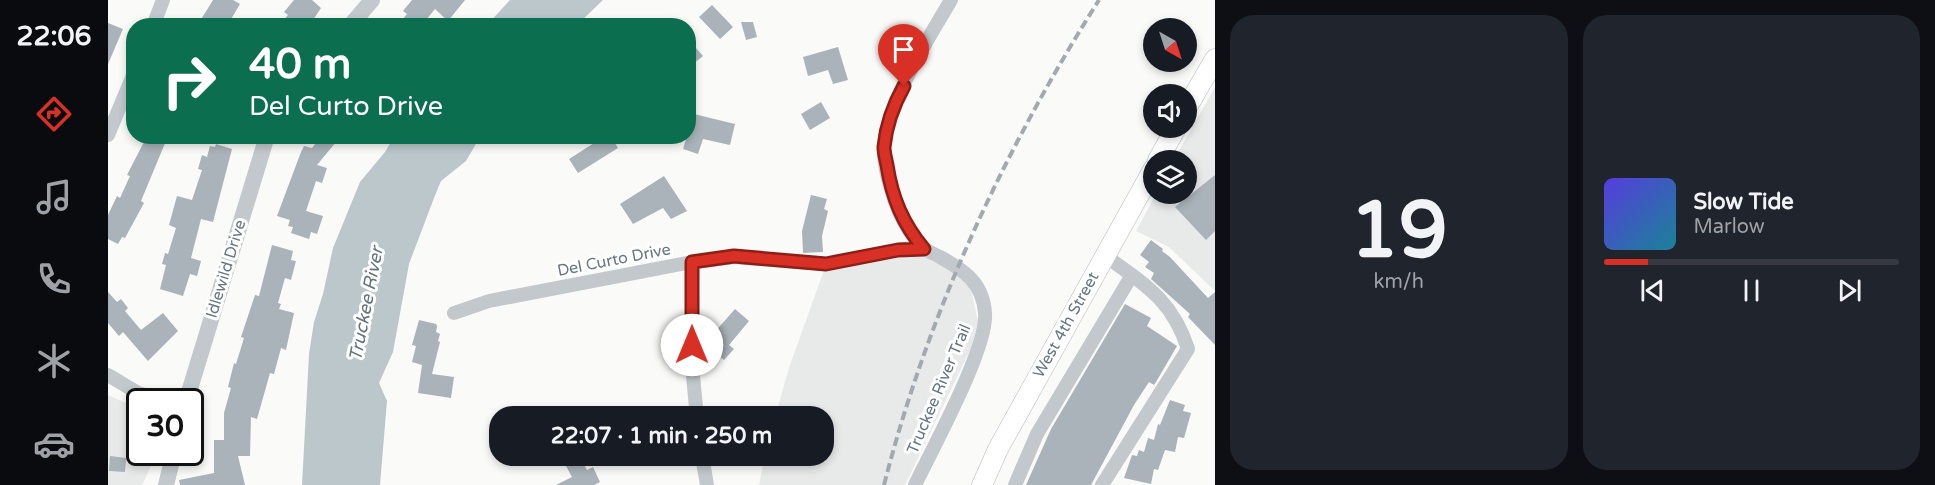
<!DOCTYPE html>
<html lang="en">
<head>
<meta charset="utf-8">
<style>
  body { margin:0; font-family:"Varela Round",sans-serif; background:#20242c; color:#f1f3f6; height:100vh; display:flex; flex-direction:column; font-size:22px; white-space:nowrap }
  * { box-sizing:border-box; margin:0 }
  p { font-size:20px; color:#9ea1a6 }
  .icon { flex:none; width:33px; height:33px; fill:none; stroke:currentColor; stroke-width:2; stroke-linecap:round; stroke-linejoin:round }
  .map { position:relative; flex:1; overflow:hidden }
  .details { display:flex; flex-direction:column; gap:15px; padding:15px; background:#0d0f14; width:720px }
  .details>* { flex:none }
  .guide { position:absolute; left:18px; top:18px; width:570px; height:126px; border-radius:24px; box-shadow:0 3px 9px #0003; background:#0b6e4f; color:#fff; overflow:hidden }
  .needle { width:39px; rotate:141deg }
  .fabs { position:absolute; left:1035px; top:18px; display:grid; gap:12px }
  .fabs a { display:grid; place-items:center; width:54px; height:54px; border-radius:50%; background:#171b24; box-shadow:0 3px 9px #0003; font-size:30px }
  .speed { position:absolute; left:18px; top:388px; display:flex; gap:12px; font-size:30px; font-weight:700; text-align:center }
  .speed>* { display:grid; place-content:center; width:78px; height:78px; border-radius:50%; background:#171b24; box-shadow:0 3px 9px #0003; line-height:1 }
  .speed .limit { border:3px solid #111; border-radius:9px; background:#fff; color:#111 }
  .pin { position:absolute; display:grid; place-items:center; width:51px; height:51px; color:#fff; margin:-62px -26px; border-radius:50% 50% 50% 0; rotate:-45deg; box-shadow:0 0 6px #0007 }
  .pin .icon { rotate:45deg }
  .me { position:absolute; width:66px; margin:-33px; rotate:0deg; stroke-linejoin:round; filter:drop-shadow(0 0 4px #0008) }
  .turn { display:flex; align-items:center; gap:21px; height:126px; padding:0 24px; font-size:27px }
  .turn .icon { width:78px; height:78px; stroke-width:2.5 }
  .turn b { display:block; font-size:42px; line-height:51px }
  .details .card { flex:1; display:flex; flex-direction:column; justify-content:center; gap:9px; min-width:0; padding:0 21px; border-radius:24px; background:#20242c }
  .details .dial { align-items:center; gap:0 }
  .dial b { font-size:78px; line-height:1 }
  .song { display:flex; align-items:center; gap:18px }
  .cover { width:72px; height:72px; border-radius:9px; background:linear-gradient(135deg,hsl(250 70% 55%),hsl(190 70% 35%)) }
  .played { height:6px; border-radius:3px; background:linear-gradient(90deg,#d93025 15%,#363941 15%) }
  .keys { display:flex; justify-content:space-around; direction:ltr }
  .details .tiles { flex:1; display:grid; gap:15px; grid-template-columns:repeat(2,1fr) }
  .trip { position:absolute; left:381px; top:406px; width:345px; height:60px; border-radius:24px; background:#171b24; box-shadow:0 3px 9px #0003; font-weight:700; line-height:60px; text-align:center }
  main { display:flex; flex:1; min-height:0 }
  .dock { display:flex; flex-direction:column; width:108px; justify-content:space-around; align-items:center; background:#090b0e; color:#9ea1a6 }
  .dock .icon { width:42px; height:42px }
  .dock .on { color:#d93025 }
  .dock b { font-size:27px; color:#f1f3f6 }
  .map>svg:first-child { display:block }
  .built { fill:#e8e9e9 }
  .water { fill:#bbc7cb }
  .building { fill:#aab3b9 }
  .lines { fill:none; stroke-linecap:round; stroke-linejoin:round }
  .secondary-casing { stroke:#b3babf; stroke-width:21 }
  .minor { stroke:#c3c8cc; stroke-width:14 }
  .tertiary { stroke:#c3c8cc; stroke-width:16 }
  .secondary { stroke:#fff; stroke-width:20 }
  .rail { stroke:#a2aab0; stroke-width:4; stroke-dasharray:9 4.5; stroke-linecap:butt }
  .route-casing { stroke:#8d1f18; stroke-width:15 }
  .route { stroke:#d93025; stroke-width:10 }
  .labels { text-anchor:middle; dominant-baseline:central; stroke-width:6; stroke-linejoin:round; paint-order:stroke }
  .street-label { font-size:16px; fill:#657683; stroke:#fff }
  .water-label { font-size:18px; font-style:italic; fill:#60757c; stroke:#fff }
</style>
</head>
<body>
<main>
<nav class="dock">
<b>22:06</b>
<svg class="icon on" aria-label="directions" viewBox="0 0 24 24"><path d="M12 3l9 9-9 9-9-9zM9 14v-3h6M13 9l2 2-2 2"/></svg>
<svg class="icon" aria-label="music" viewBox="0 0 24 24"><path d="M9 18V5l10-2v13"/><circle cx="6" cy="18" r="3"/><circle cx="16" cy="16" r="3"/></svg>
<svg class="icon" aria-label="phone" viewBox="0 0 24 24"><path d="M5 4h4l2 5-3 2q2 4 5 5l2-3 5 2v4C11 20 4 13 5 4z"/></svg>
<svg class="icon" aria-label="climate" viewBox="0 0 24 24"><path d="M12 3v18M4 7l16 10M4 17L20 7"/></svg>
<svg class="icon" aria-label="car" viewBox="0 0 24 24"><path d="M5 17H2v-5l4-1 3-4h7l3 4 3 1v5h-3M9 17h6M6 11h13"/><circle cx="7" cy="17" r="2"/><circle cx="17" cy="17" r="2"/></svg>
</nav>
<div class="map">
<svg width="1107" height="485" viewBox="0 0 1107 485">
  <rect width="100%" height="100%" fill="#fafaf8"/>
  <path class="built" d="M1107,87v204l-46,-44 -33,-16 20,-37h30v-34h-12z
    M815,256l39,20 9,13 7,33 -7,26 -66,137h-146l6,-29h59v-39h-49l14,-49 35,-98 80,-13z
    M0,395l31,14 1,44h17l-15,32h-34z"/>
  <path class="water" d="M402,0h93l-26,25h-90z
    M286,137h86l-14,24 -25,20 -7,17 -25,66 -16,88 -14,31 8,18 -7,84h-78l7,-131 5,-32 9,-28 10,-46 27,-66 25,-30z"/>
  <path class="building" d="M105,0h20l7,4 -13,22h-30z
    M186,0h18l9,8 -12,18h-31l10,-11 -4,-3z
    M304,0h53l-17,21 -13,-12 -14,17h-24l10,-12 -4,-3z
    M604,5l21,22 -13,12 -21,-22z
    M633,22h12l4,15 -11,3z
    M0,23l15,6 -15,35z
    M580,39l15,17 -15,12z
    M730,47l10,33 -15,4 -5,-14 -20,6 -5,-19z
    M713,102l9,16 -20,12 -9,-16z
    M586,114l41,10 -5,21 -27,-6 -5,15 -15,-5z
    M39,136h21l-27,65 3,2 -19,35 -3,-1 -4,7 -10,-5v-24l9,-19 3,2 10,-22 -3,-1z
    M213,136h20l-24,29 10,3 -5,15 -6,-2 -10,30 17,5 -6,18 -6,-2 -2,7 -18,-6 2,-6 -5,-1 2,-6 -13,-4 24,-64 3,-6 8,2z
    M497,136h6l7,12 -40,25 -9,-14z
    M108,144l16,5 -19,73 -12,-3 -10,39 10,3 -4,15 -7,-2 -7,22 -23,-7 6,-24 -4,-1 3,-11 3,1 8,-26 -7,-3 8,-29 15,4 10,-30 -4,-1 4,-14 5,2 3,-11 5,1z
    M1107,175v56l-9,9 -31,-33z
    M556,176l23,35 -16,8 -8,-11 -30,16 -13,-20z
    M703,195l16,4 -3,10 4,2 -6,25 1,16 -20,1 -1,-22z
    M1043,240l12,9 -1,2 8,6 38,41 7,-6v53l-27,-28 2,-3 -39,-35 3,-6 -9,-6 4,-5 -9,-7z
    M164,245l21,6 -2,9 5,1 -5,19 -6,-2 -7,25 3,1 -2,5 15,4 -8,37 -5,-2 -7,26 -4,-1 -13,46 -6,-2 -1,39h-12l7,29h-65l-1,-5 35,-7v-33h10v-27l7,-25 -3,-1 6,-24 2,1 8,-26 -3,-1 14,-42 4,1z
    M0,292l9,10 4,-3 7,9 -3,3 16,19 22,-17 15,18 -30,30 -25,-29 -4,4 -11,-13z
    M1017,304l26,14 -4,8 30,20 -21,36 -2,3 -5,-3 -15,23 -43,80h-65l25,-56z
    M627,309l14,12 -20,24 5,4 -10,11 -12,-10 8,-10 -7,-6z
    M311,320l17,4 1,2 -1,6 4,2 -2,7 2,1 -8,32 22,3 -3,21 -33,-5 4,-28 -10,-3 4,-16 -4,-1z
    M1062,400l15,5 -2,6 8,2 -7,25 -6,-1 -3,15 -10,-2 -7,20 -4,-1 -3,15 -27,-6 8,-23 5,1 2,-6 5,2 4,-14 6,2 4,-16 2,1z
    M2,456l16,2 -1,14 -16,-1z
    M473,459l6,11 6,-3 7,15 -6,3h-38l16,-8 -6,-11z"/>
  <g class="lines">
    <defs>
      <path id="secondary" d="M1078,109l29,-50
        M1050,160l18,-32
        M874,485l16,-36 156,-281"/>
    </defs>
    <use href="#secondary" class="secondary-casing"/>
    <path class="minor" d="M45,26l10,-26
      M0,135l26,-62
      M584,262v104l5,51
      M346,313l35,-12 203,-39 42,-5 92,7 72,-14 26,-1
      M0,375l30,18 29,9
      M594,456l5,29
      M807,485c17,-36 73,-137 70,-172 -2,-30 -21,-43 -45,-56 -5,-3 -12,-5 -16,-9 -14,-12 -23,-30 -29,-46 -5,-16 -12,-37 -11,-54 1,-43 45,-110 67,-148
      M907,485l22,-51 95,-159
      M994,485l86,-136c-16,-50 -44,-65 -84,-94"/>
    <path class="tertiary" d="M242,26l22,-26
      M78,402l81,-266
      M58,485l8,-32"/>
    <use href="#secondary" class="secondary"/>
    <path class="rail" d="M776,485c44,-172 120,-335 215,-485"/>
  </g>
  <g class="lines">
    <defs>
      <path id="route" d="M584,345v-83l42,-6 92,8 72,-14 26,-1c-21,-25 -32,-51 -37,-84 -1,-5 -3,-12 -3,-18 2,-21 10,-43 20,-61"/>
    </defs>
    <use href="#route" class="route-casing"/>
    <use href="#route" class="route"/>
  </g>
  <g class="labels">
    <g class="street-label">
      <text transform="translate(506 260) rotate(-11)">Del Curto Drive</text>
      <text transform="translate(118 269) rotate(-73)">Idlewild Drive</text>
      <text transform="translate(958 325) rotate(-61)">West 4th Street</text>
      <text transform="translate(831 389) rotate(-67)">Truckee River Trail</text>
    </g>
    <g class="water-label">
      <text transform="translate(258 304) rotate(-79)">Truckee River</text>
    </g>
  </g>
</svg>
<div class="fabs">
<a><svg class="needle" viewBox="-14 -14 28 28"><path d="M0-13l5 13h-10z" fill="#e53935"/><path d="M0 13l5-13h-10z" fill="#9ea1a6"/></svg></a>
<a><svg class="icon" aria-label="sound" viewBox="0 0 24 24"><path d="M4 9h4l5-4v14l-5-4H4zM17 9q2 3 0 6"/></svg></a>
<a><svg class="icon" aria-label="layers" viewBox="0 0 24 24"><path d="M12 4l9 5-9 5-9-5zM3 14l9 5 9-5"/></svg></a>
</div>
<div class="speed"><div class="limit">30</div></div>
<div class="pin" style="left:796px;top:86px;background:#d93025"><svg class="icon" aria-label="arrive" viewBox="0 0 24 24"><path d="M6 21V4h12l-3 4 3 4H6"/></svg></div>
<svg class="me" style="left:584px;top:345px" viewBox="-20 -20 40 40"><circle r="19" fill="#fff"/><path d="M0-13L10 11 0 6-10 11z" fill="#d93025"/></svg>
<div class="trip">22:07 · 1 min · 250 m</div>
<div class="guide">
<div class="turn"><svg class="icon" aria-label="right" viewBox="0 0 24 24"><path d="M7 20v-9h11M14 6l5 5-5 5"/></svg><div><b>40 m</b>Del Curto Drive</div></div>
</div>
</div>
<section class="details">
<div class="tiles">
<div class="card dial"><b>19</b><p>km/h</p></div>
<div class="card">
<div class="song"><i class="cover"></i><div><b>Slow Tide</b><p>Marlow</p></div></div>
<div class="played"></div>
<div class="keys"><svg class="icon" aria-label="previous" viewBox="0 0 24 24"><path d="M18 5L8 12l10 7zM5 5v14"/></svg><svg class="icon" aria-label="pause" viewBox="0 0 24 24"><path d="M8 5v14M16 5v14"/></svg><svg class="icon" aria-label="next" viewBox="0 0 24 24"><path d="M6 5l10 7-10 7zM19 5v14"/></svg></div>
</div>
</div>
</section>
</main>
</body>
</html>
